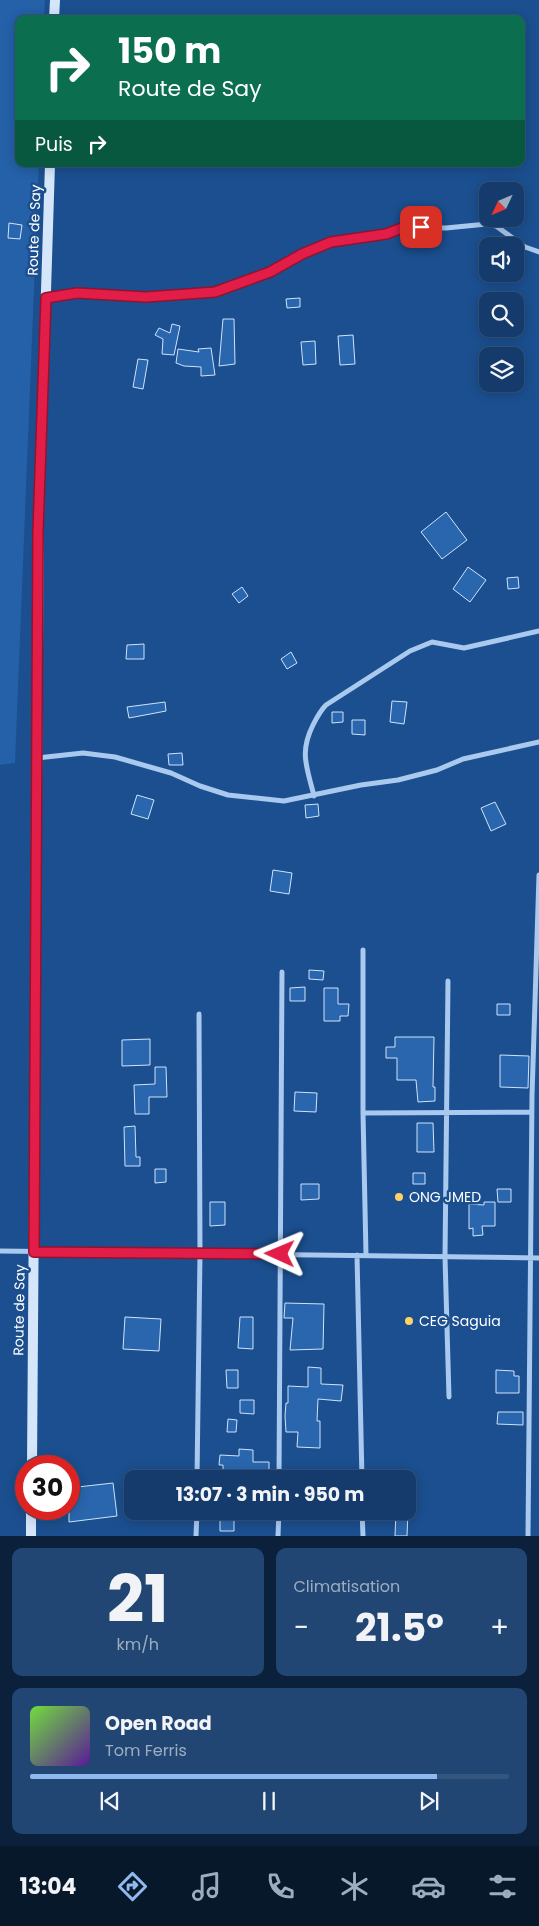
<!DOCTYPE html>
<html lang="fr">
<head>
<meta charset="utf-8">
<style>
  body { margin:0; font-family:Poppins,sans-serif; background:#214673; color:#f1f3f6; height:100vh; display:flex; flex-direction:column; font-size:19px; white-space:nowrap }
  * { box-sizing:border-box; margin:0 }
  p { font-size:16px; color:#9dadc1 }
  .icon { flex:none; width:28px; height:28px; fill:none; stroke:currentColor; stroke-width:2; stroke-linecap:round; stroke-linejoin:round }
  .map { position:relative; height:1536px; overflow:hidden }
  .drawer { display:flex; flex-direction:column; gap:12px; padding:12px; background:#0b203b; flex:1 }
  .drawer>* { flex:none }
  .banner { position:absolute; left:15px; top:15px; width:510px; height:152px; border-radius:10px; box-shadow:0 2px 12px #0003,0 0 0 1px #33557e; background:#0b6e4f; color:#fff; overflow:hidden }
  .needle { width:32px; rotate:226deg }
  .fabs { position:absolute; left:479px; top:182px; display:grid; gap:10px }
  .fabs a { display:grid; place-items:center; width:45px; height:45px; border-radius:10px; background:#143b6b; box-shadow:0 2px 12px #0003,0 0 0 1px #33557e; font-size:25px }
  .speed { position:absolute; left:15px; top:1455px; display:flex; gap:10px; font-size:25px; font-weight:700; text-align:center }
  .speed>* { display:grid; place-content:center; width:65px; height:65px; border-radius:50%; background:#143b6b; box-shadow:0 2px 12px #0003,0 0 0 1px #33557e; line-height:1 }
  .speed .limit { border:8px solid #d22; background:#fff; color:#111 }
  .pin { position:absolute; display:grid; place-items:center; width:42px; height:42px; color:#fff; margin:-21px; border-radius:10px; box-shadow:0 2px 8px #0006 }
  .me { position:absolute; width:55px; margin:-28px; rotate:271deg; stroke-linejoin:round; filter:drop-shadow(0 0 4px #0008) }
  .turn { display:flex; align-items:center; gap:18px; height:105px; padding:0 20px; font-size:22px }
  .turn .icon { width:65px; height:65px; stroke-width:2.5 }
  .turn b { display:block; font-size:35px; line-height:42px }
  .then { display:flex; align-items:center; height:48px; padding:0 20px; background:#0003; gap:10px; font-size:19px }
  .big { font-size:38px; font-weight:700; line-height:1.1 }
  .drawer .widget { flex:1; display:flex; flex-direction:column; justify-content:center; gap:8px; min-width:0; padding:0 18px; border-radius:10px; background:#214673 }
  .drawer .dial { align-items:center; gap:0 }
  .dial b { font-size:65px; line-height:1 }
  .song { display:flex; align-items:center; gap:15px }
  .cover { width:60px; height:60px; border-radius:8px; background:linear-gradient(135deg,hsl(100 70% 55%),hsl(270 70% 35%)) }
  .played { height:5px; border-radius:2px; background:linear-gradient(90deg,#90b9f0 85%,#33557e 85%) }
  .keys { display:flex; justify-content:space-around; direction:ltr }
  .heat { display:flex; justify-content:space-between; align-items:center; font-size:28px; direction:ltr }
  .drawer .tiles { flex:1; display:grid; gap:12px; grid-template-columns:1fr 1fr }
  .widget:last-child { grid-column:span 2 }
  .trip { position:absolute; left:124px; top:1470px; width:292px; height:50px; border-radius:10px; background:#143b6b; box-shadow:0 2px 12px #0003,0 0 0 1px #33557e; font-weight:700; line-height:50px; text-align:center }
  .dock { display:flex; height:80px; justify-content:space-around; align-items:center; background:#08182b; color:#9dadc1 }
  .dock .icon { width:35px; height:35px }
  .dock .on { color:#90b9f0 }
  .dock b { font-size:22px; color:#f1f3f6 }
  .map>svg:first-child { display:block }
  .green { fill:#2461a8 }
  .building { fill:#2a66ad; stroke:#cfe3fa }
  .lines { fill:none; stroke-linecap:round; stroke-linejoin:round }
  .street { stroke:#a9c9ee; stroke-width:5 }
  .secondary { stroke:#d6e6fa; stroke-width:10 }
  .route-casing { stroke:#92132f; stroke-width:12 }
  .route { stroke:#e11d48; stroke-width:9 }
  .poi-dot { fill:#ffd166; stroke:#1b4f8f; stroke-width:2 }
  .labels { text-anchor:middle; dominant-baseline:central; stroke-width:5; stroke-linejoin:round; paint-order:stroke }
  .street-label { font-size:14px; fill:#fff; stroke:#1b4f8f }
  .poi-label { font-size:14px; fill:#fff; stroke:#1b4f8f; text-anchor:start }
</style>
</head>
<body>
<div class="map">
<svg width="539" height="1536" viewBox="0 0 539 1536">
  <rect width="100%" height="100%" fill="#1b4f8f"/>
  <path class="green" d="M0,0h45l-1,19h-25v145h20l-24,599 -15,2z"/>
  <path class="building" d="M9,223l13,2 -2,14 -12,-1z
    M300,298v9l-13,1 -1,-9z
    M223,319h11l1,45 -16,2z
    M172,324l8,2 -6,29 -12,-1 1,-15 -8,-4 4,-7 11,5z
    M353,335l2,29 -15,1 -2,-29z
    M315,341l1,23 -13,1 -2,-23z
    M211,348l4,27 -14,1v-9l-17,-1 -8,-3 2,-14 21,3 -1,-3z
    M138,359l10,1 -5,29 -10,-2z
    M446,512l21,28 -25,19 -21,-27z
    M468,567l18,13 -16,22 -17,-13z
    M518,577l1,11 -11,1 -1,-11z
    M242,587l6,9 -9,7 -7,-9z
    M144,644v15h-18l1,-14z
    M291,652l6,11 -10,6 -6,-10z
    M392,701l15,1 -3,22 -14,-2z
    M165,702l1,9 -37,7 -2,-11z
    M332,712h11v10l-11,1z
    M352,720h13v15l-13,-1z
    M182,753l1,12h-14l-1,-11z
    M137,795l17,5 -6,19 -17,-5z
    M495,802l11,22 -15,7 -10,-23z
    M318,804l1,12 -13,2 -1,-13z
    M273,870l19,3 -3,21 -19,-3z
    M309,970l15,1 -1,9 -14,-1z
    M305,987v14h-15v-13z
    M324,988h14v16h11l-1,12h-8v5h-16z
    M497,1004h13v11h-13z
    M395,1037h39l-1,50h2v14l-17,1 -2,-22h-19v-22h-11v-11h9z
    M150,1039v26l-28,1v-26z
    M500,1055l29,1 -1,32 -28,-1z
    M155,1067h11l1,30h-18v17h-14l-1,-29 21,-1z
    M295,1092l22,1 -1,19 -22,-1z
    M417,1123h16l1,29h-17z
    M135,1126l1,31h4v9h-15l-1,-39z
    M155,1169h11v13l-11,1z
    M413,1173h12v11h-12z
    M301,1184h18v15l-18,1z
    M497,1189h14v13h-13z
    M210,1202h15v23l-15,1z
    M484,1202h11v24h-13l1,9 -10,1v-8l-4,1v-25l15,1z
    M285,1303l39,1 -1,45 -33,1 3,-32h-9z
    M125,1317l36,2 -2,32 -36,-2z
    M240,1317h13v32l-15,-1z
    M308,1367l13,1v16l22,1 -2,16 -23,-2 -1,22h3v27l-23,-1 1,-15h-12l-1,-16 1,-13h2v-17l20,1z
    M226,1370h12v18h-11z
    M496,1370l18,1v5h5v17h-23z
    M240,1400h14v14l-14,-1z
    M498,1412h25v13l-26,-1z
    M228,1419l9,1 -1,12h-9z
    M239,1449l14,1v12h16v12l-16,-1 -1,6 -29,-2v-12h-4l1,-10 19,1z
    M113,1483l4,33 -48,6v-34z
    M396,1511h12l-1,25h-12z
    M220,1517h14v14h-14z"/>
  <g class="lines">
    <path class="street" d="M46,298l31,-5 69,4 69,-5 55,-20 32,-18 29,-12 56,-8 18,-7 41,1 41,-4 9,2 29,21 14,5
      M37,758l46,-5 32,4 56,16 29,13 28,9 56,6 77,-16 37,-5 39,-10 26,-11 76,-17
      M314,796c-7,-29 -15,-43 -1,-71 4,-8 7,-14 13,-20l84,-54 22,-9 32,6 75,-17
      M363,950v163l3,142
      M448,981l-3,276 4,140
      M363,1113l169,-1
      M0,1251l539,7
      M357,1255l5,224
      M197,1479l3,-226 -1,-239
      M279,1479l3,-507
      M362,1511l1,25
      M196,1536l1,-25
      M278,1536l1,-25
      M528,1536l4,-440 7,-221"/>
    <path class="secondary" d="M54,19l1,-19
      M32,1466l7,-953 11,-349
      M31,1536v-27"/>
  </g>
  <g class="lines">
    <defs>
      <path id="route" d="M280,1254l-246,-2 4,-720 8,-234 31,-5 69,4 69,-5 55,-20 32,-18 29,-12 55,-8 19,-7h16"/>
    </defs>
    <use href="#route" class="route-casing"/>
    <use href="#route" class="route"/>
  </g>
  <g class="poi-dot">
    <circle cx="399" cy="1197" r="5"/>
    <circle cx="409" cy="1321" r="5"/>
  </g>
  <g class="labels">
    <g class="street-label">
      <text transform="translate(34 230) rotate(-88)">Route de Say</text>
      <text transform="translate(19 1310) rotate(-89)">Route de Say</text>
    </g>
    <g class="poi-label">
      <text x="409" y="1197">ONG JMED</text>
      <text x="419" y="1321">CEG Saguia</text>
    </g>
  </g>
</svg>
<div class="fabs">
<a><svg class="needle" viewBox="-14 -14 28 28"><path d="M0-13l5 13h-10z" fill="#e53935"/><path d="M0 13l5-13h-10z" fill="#9dadc1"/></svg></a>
<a><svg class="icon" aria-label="sound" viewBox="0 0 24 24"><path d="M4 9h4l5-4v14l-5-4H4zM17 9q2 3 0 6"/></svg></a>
<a><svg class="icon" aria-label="search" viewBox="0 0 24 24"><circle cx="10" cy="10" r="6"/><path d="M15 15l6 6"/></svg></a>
<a><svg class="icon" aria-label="layers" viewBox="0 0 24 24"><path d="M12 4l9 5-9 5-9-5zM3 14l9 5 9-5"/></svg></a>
</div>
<div class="speed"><div class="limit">30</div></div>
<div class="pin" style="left:421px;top:227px;background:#d93025"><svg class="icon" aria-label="arrive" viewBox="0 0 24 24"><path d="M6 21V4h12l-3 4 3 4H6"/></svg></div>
<svg class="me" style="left:280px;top:1254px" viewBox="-20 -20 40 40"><path d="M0-17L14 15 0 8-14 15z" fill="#e11d48" stroke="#fff" stroke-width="4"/></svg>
<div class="trip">13:07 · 3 min · 950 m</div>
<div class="banner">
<div class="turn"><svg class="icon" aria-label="right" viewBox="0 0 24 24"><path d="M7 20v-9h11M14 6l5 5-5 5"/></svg><div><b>150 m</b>Route de Say</div></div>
<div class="then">Puis<svg class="icon" aria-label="right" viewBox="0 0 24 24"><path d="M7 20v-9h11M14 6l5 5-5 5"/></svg></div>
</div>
</div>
<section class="drawer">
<div class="tiles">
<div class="widget dial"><b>21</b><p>km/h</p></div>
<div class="widget"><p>Climatisation</p>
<div class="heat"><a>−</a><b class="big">21.5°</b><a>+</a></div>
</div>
<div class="widget">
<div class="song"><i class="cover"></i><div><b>Open Road</b><p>Tom Ferris</p></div></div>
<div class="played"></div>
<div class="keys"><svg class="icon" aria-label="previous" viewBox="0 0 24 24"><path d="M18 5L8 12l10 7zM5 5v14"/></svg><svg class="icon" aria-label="pause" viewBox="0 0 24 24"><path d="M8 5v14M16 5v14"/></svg><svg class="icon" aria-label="next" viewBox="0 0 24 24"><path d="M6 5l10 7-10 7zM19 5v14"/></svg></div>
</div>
</div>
</section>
<nav class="dock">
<b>13:04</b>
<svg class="icon on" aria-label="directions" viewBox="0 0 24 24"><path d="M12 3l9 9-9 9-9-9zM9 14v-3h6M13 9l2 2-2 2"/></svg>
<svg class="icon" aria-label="music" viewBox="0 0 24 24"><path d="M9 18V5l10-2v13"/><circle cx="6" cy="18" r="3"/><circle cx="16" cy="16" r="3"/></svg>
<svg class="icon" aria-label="phone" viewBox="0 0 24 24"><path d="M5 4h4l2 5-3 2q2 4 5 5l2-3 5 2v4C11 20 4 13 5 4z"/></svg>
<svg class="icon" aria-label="climate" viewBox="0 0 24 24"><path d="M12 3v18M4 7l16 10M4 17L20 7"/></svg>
<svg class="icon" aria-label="car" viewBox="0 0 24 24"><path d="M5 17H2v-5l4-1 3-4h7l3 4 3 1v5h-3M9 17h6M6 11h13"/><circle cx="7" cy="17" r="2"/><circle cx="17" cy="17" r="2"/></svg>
<svg class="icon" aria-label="filters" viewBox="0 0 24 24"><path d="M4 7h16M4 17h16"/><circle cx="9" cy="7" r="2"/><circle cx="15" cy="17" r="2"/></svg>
</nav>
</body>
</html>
